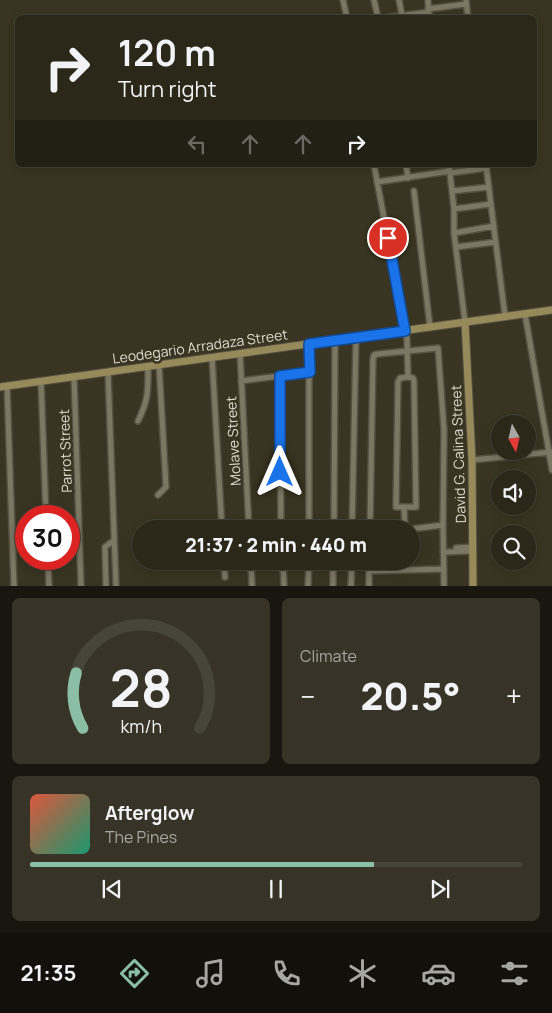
<!DOCTYPE html>
<html lang="en">
<head>
<meta charset="utf-8">
<style>
  body { margin:0; font-family:Manrope,sans-serif; background:#373427; color:#f1f3f6; height:100vh; display:flex; flex-direction:column; font-size:19px; white-space:nowrap }
  * { box-sizing:border-box; margin:0 }
  p { font-size:16px; color:#a6a6a2 }
  .icon { flex:none; width:28px; height:28px; fill:none; stroke:currentColor; stroke-width:2; stroke-linecap:round; stroke-linejoin:round }
  .map { position:relative; height:586px; overflow:hidden }
  .drawer { display:flex; flex-direction:column; gap:12px; padding:12px; background:#18160e; flex:1 }
  .drawer>* { flex:none }
  .hud { position:absolute; left:15px; top:15px; width:522px; height:152px; border-radius:8px; box-shadow:0 2px 12px #0003,0 0 0 1px #474439; background:#2b281a; color:#f1f3f6; overflow:hidden }
  .needle { width:32px; rotate:172deg }
  .fabs { position:absolute; left:491px; top:415px; display:grid; gap:10px }
  .fabs a { display:grid; place-items:center; width:45px; height:45px; border-radius:50%; background:#2b281a; box-shadow:0 2px 12px #0003,0 0 0 1px #474439; font-size:25px }
  .speed { position:absolute; left:15px; top:505px; display:flex; gap:10px; font-size:25px; font-weight:700; text-align:center }
  .speed>* { display:grid; place-content:center; width:65px; height:65px; border-radius:50%; background:#2b281a; box-shadow:0 2px 12px #0003,0 0 0 1px #474439; line-height:1 }
  .speed .limit { border:8px solid #d22; background:#fff; color:#111 }
  .pin { position:absolute; display:grid; place-items:center; width:42px; height:42px; color:#fff; margin:-21px; border:2px solid #fff; border-radius:50%; box-shadow:0 1px 5px #0007 }
  .me { position:absolute; width:55px; margin:-28px; rotate:0deg; stroke-linejoin:round; filter:drop-shadow(0 0 4px #0008) }
  .turn { display:flex; align-items:center; gap:18px; height:105px; padding:0 20px; font-size:22px }
  .turn .icon { width:65px; height:65px; stroke-width:2.5 }
  .turn b { display:block; font-size:35px; line-height:42px }
  .lanes { display:flex; align-items:center; height:48px; padding:0 20px; background:#0003; justify-content:center; gap:25px; direction:ltr }
  .lanes .off { opacity:.35 }
  .big { font-size:38px; font-weight:800; line-height:1.1 }
  .drawer .tile { flex:1; display:flex; flex-direction:column; justify-content:center; gap:8px; min-width:0; padding:0 18px; border-radius:8px; background:#373427 }
  .drawer .dial { align-items:center; gap:0 }
  .dial svg { height:130px; overflow:visible; fill:none; stroke:#474439; stroke-width:7; stroke-linecap:round; text-anchor:middle }
  .dial text { fill:#f1f3f6; stroke:none }
  .song { display:flex; align-items:center; gap:15px }
  .cover { width:60px; height:60px; border-radius:8px; background:linear-gradient(135deg,hsl(10 70% 55%),hsl(160 70% 35%)) }
  .played { height:5px; border-radius:2px; background:linear-gradient(90deg,#8abfa5 70%,#474439 70%) }
  .keys { display:flex; justify-content:space-around; direction:ltr }
  .heat { display:flex; justify-content:space-between; align-items:center; font-size:28px; direction:ltr }
  .drawer .tiles { flex:1; display:grid; gap:12px; grid-template-columns:1fr 1fr }
  .tile:last-child { grid-column:span 2 }
  .trip { position:absolute; left:132px; top:520px; width:288px; height:50px; border-radius:25px; background:#2b281a; box-shadow:0 2px 12px #0003,0 0 0 1px #474439; font-weight:800; line-height:50px; text-align:center }
  .menu { display:flex; height:80px; justify-content:space-around; align-items:center; background:#11100a; color:#a6a6a2 }
  .menu .icon { width:35px; height:35px }
  .menu .current { color:#8abfa5 }
  .menu b { font-size:22px; color:#f1f3f6 }
  .map>svg:first-child { display:block }
  .lines { fill:none; stroke-linecap:round; stroke-linejoin:round }
  .street-casing { stroke:#555141; stroke-width:8 }
  .secondary-casing { stroke:#555141; stroke-width:9 }
  .street { stroke:#7c7763; stroke-width:5 }
  .secondary { stroke:#978a5a; stroke-width:7 }
  .route-casing { stroke:#114b97; stroke-width:12 }
  .route { stroke:#1a73e8; stroke-width:9 }
  .labels { text-anchor:middle; dominant-baseline:central; stroke-width:5; stroke-linejoin:round; paint-order:stroke }
  .street-label { font-size:14px; fill:#dedbd0; stroke:#393522 }
</style>
</head>
<body>
<div class="map">
<svg width="552" height="586" viewBox="0 0 552 586">
  <rect width="100%" height="100%" fill="#393522"/>
  <g class="lines">
    <defs>
      <path id="street" d="M343,0l4,18
        M374,0l4,18
        M399,0l3,15
        M428,0l1,18
        M466,0l2,18
        M428,9l38,-5
        M384,18l45,-6
        M374,165l33,174 1,38
        M406,165l2,13
        M449,165l5,44v24l11,89
        M486,165l19,151
        M450,173l37,-5
        M377,182l73,-11
        M414,191l16,136
        M452,191l37,-4
        M454,209l37,-5
        M454,233l40,-7
        M456,247l40,-5
        M525,314l27,156
        M240,353l9,176
        M212,357l10,172
        M108,372l8,214
        M74,376l7,210
        M280,376l1,153
        M408,377l5,1 1,3 2,126h-20l2,-125 2,-4z
        M41,381l5,135
        M241,381l69,-9
        M7,386l7,200
        M138,421c11,-22 10,-32 10,-55
        M472,460l79,-8
        M158,495l8,-8 -7,-123
        M404,507l1,22
        M370,528l11,1
        M309,529v-186
        M334,529l1,-189
        M352,529l4,-192
        M370,529l3,-170 1,-4 4,-1 60,-6 6,82 -1,95 1,61
        M411,529l32,-4
        M69,534l10,-1
        M13,537l13,-1
        M456,548l17,-1
        M443,552l30,-1
        M48,559l1,27
        M224,561l1,16
        M251,561l1,25
        M283,561l1,25
        M369,571l75,-2
        M106,586l-1,-39 8,-6
        M308,586l1,-25
        M333,586v-25
        M351,586l1,-25
        M369,586v-25"/>
      <path id="secondary" d="M465,322l7,138 1,126
        M0,387l552,-77"/>
    </defs>
    <use href="#street" class="street-casing"/>
    <use href="#secondary" class="secondary-casing"/>
    <use href="#street" class="street"/>
    <use href="#secondary" class="secondary"/>
  </g>
  <g class="lines">
    <defs>
      <path id="route" d="M280,472v-96l30,-4 -1,-28 96,-13 -17,-93"/>
    </defs>
    <use href="#route" class="route-casing"/>
    <use href="#route" class="route"/>
  </g>
  <g class="labels">
    <g class="street-label">
      <text transform="translate(200 346) rotate(-8)">Leodegario Arradaza Street</text>
      <text transform="translate(233 441) rotate(-93)">Molave Street</text>
      <text transform="translate(65 451) rotate(-92)">Parrot Street</text>
      <text transform="translate(458 454) rotate(-92)">David G. Calina Street</text>
    </g>
  </g>
</svg>
<div class="fabs">
<a><svg class="needle" viewBox="-14 -14 28 28"><path d="M0-13l5 13h-10z" fill="#e53935"/><path d="M0 13l5-13h-10z" fill="#a6a6a2"/></svg></a>
<a><svg class="icon" aria-label="sound" viewBox="0 0 24 24"><path d="M4 9h4l5-4v14l-5-4H4zM17 9q2 3 0 6"/></svg></a>
<a><svg class="icon" aria-label="search" viewBox="0 0 24 24"><circle cx="10" cy="10" r="6"/><path d="M15 15l6 6"/></svg></a>
</div>
<div class="speed"><div class="limit">30</div></div>
<div class="pin" style="left:388px;top:238px;background:#d93025"><svg class="icon" aria-label="arrive" viewBox="0 0 24 24"><path d="M6 21V4h12l-3 4 3 4H6"/></svg></div>
<svg class="me" style="left:280px;top:472px" viewBox="-20 -20 40 40"><path d="M0-17L14 15 0 8-14 15z" fill="#1a73e8" stroke="#fff" stroke-width="4"/></svg>
<div class="trip">21:37 · 2 min · 440 m</div>
<div class="hud">
<div class="turn"><svg class="icon" aria-label="right" viewBox="0 0 24 24"><path d="M7 20v-9h11M14 6l5 5-5 5"/></svg><div><b>120 m</b>Turn right</div></div>
<div class="lanes"><svg class="icon off" aria-label="left" viewBox="0 0 24 24"><path d="M17 20v-9H6M10 6l-5 5 5 5"/></svg><svg class="icon off" aria-label="ahead" viewBox="0 0 24 24"><path d="M12 20V5M6 11l6-6 6 6"/></svg><svg class="icon off" aria-label="ahead" viewBox="0 0 24 24"><path d="M12 20V5M6 11l6-6 6 6"/></svg><svg class="icon" aria-label="right" viewBox="0 0 24 24"><path d="M7 20v-9h11M14 6l5 5-5 5"/></svg></div>
</div>
</div>
<section class="drawer">
<div class="tiles">
<div class="tile dial"><svg viewBox="0 0 100 80">
<path d="M14 69A42 42 0 1 1 86 69"/>
<path d="M14 69A42 42 0 0 1 10 35" stroke="#8abfa5"/>
<text x="50" y="56" font-size="32" font-weight="700">28</text>
<text x="50" y="72" font-size="11">km/h</text>
</svg></div>
<div class="tile"><p>Climate</p>
<div class="heat"><a>−</a><b class="big">20.5°</b><a>+</a></div>
</div>
<div class="tile">
<div class="song"><i class="cover"></i><div><b>Afterglow</b><p>The Pines</p></div></div>
<div class="played"></div>
<div class="keys"><svg class="icon" aria-label="previous" viewBox="0 0 24 24"><path d="M18 5L8 12l10 7zM5 5v14"/></svg><svg class="icon" aria-label="pause" viewBox="0 0 24 24"><path d="M8 5v14M16 5v14"/></svg><svg class="icon" aria-label="next" viewBox="0 0 24 24"><path d="M6 5l10 7-10 7zM19 5v14"/></svg></div>
</div>
</div>
</section>
<nav class="menu">
<b>21:35</b>
<svg class="icon current" aria-label="directions" viewBox="0 0 24 24"><path d="M12 3l9 9-9 9-9-9zM9 14v-3h6M13 9l2 2-2 2"/></svg>
<svg class="icon" aria-label="music" viewBox="0 0 24 24"><path d="M9 18V5l10-2v13"/><circle cx="6" cy="18" r="3"/><circle cx="16" cy="16" r="3"/></svg>
<svg class="icon" aria-label="phone" viewBox="0 0 24 24"><path d="M5 4h4l2 5-3 2q2 4 5 5l2-3 5 2v4C11 20 4 13 5 4z"/></svg>
<svg class="icon" aria-label="climate" viewBox="0 0 24 24"><path d="M12 3v18M4 7l16 10M4 17L20 7"/></svg>
<svg class="icon" aria-label="car" viewBox="0 0 24 24"><path d="M5 17H2v-5l4-1 3-4h7l3 4 3 1v5h-3M9 17h6M6 11h13"/><circle cx="7" cy="17" r="2"/><circle cx="17" cy="17" r="2"/></svg>
<svg class="icon" aria-label="filters" viewBox="0 0 24 24"><path d="M4 7h16M4 17h16"/><circle cx="9" cy="7" r="2"/><circle cx="15" cy="17" r="2"/></svg>
</nav>
</body>
</html>
